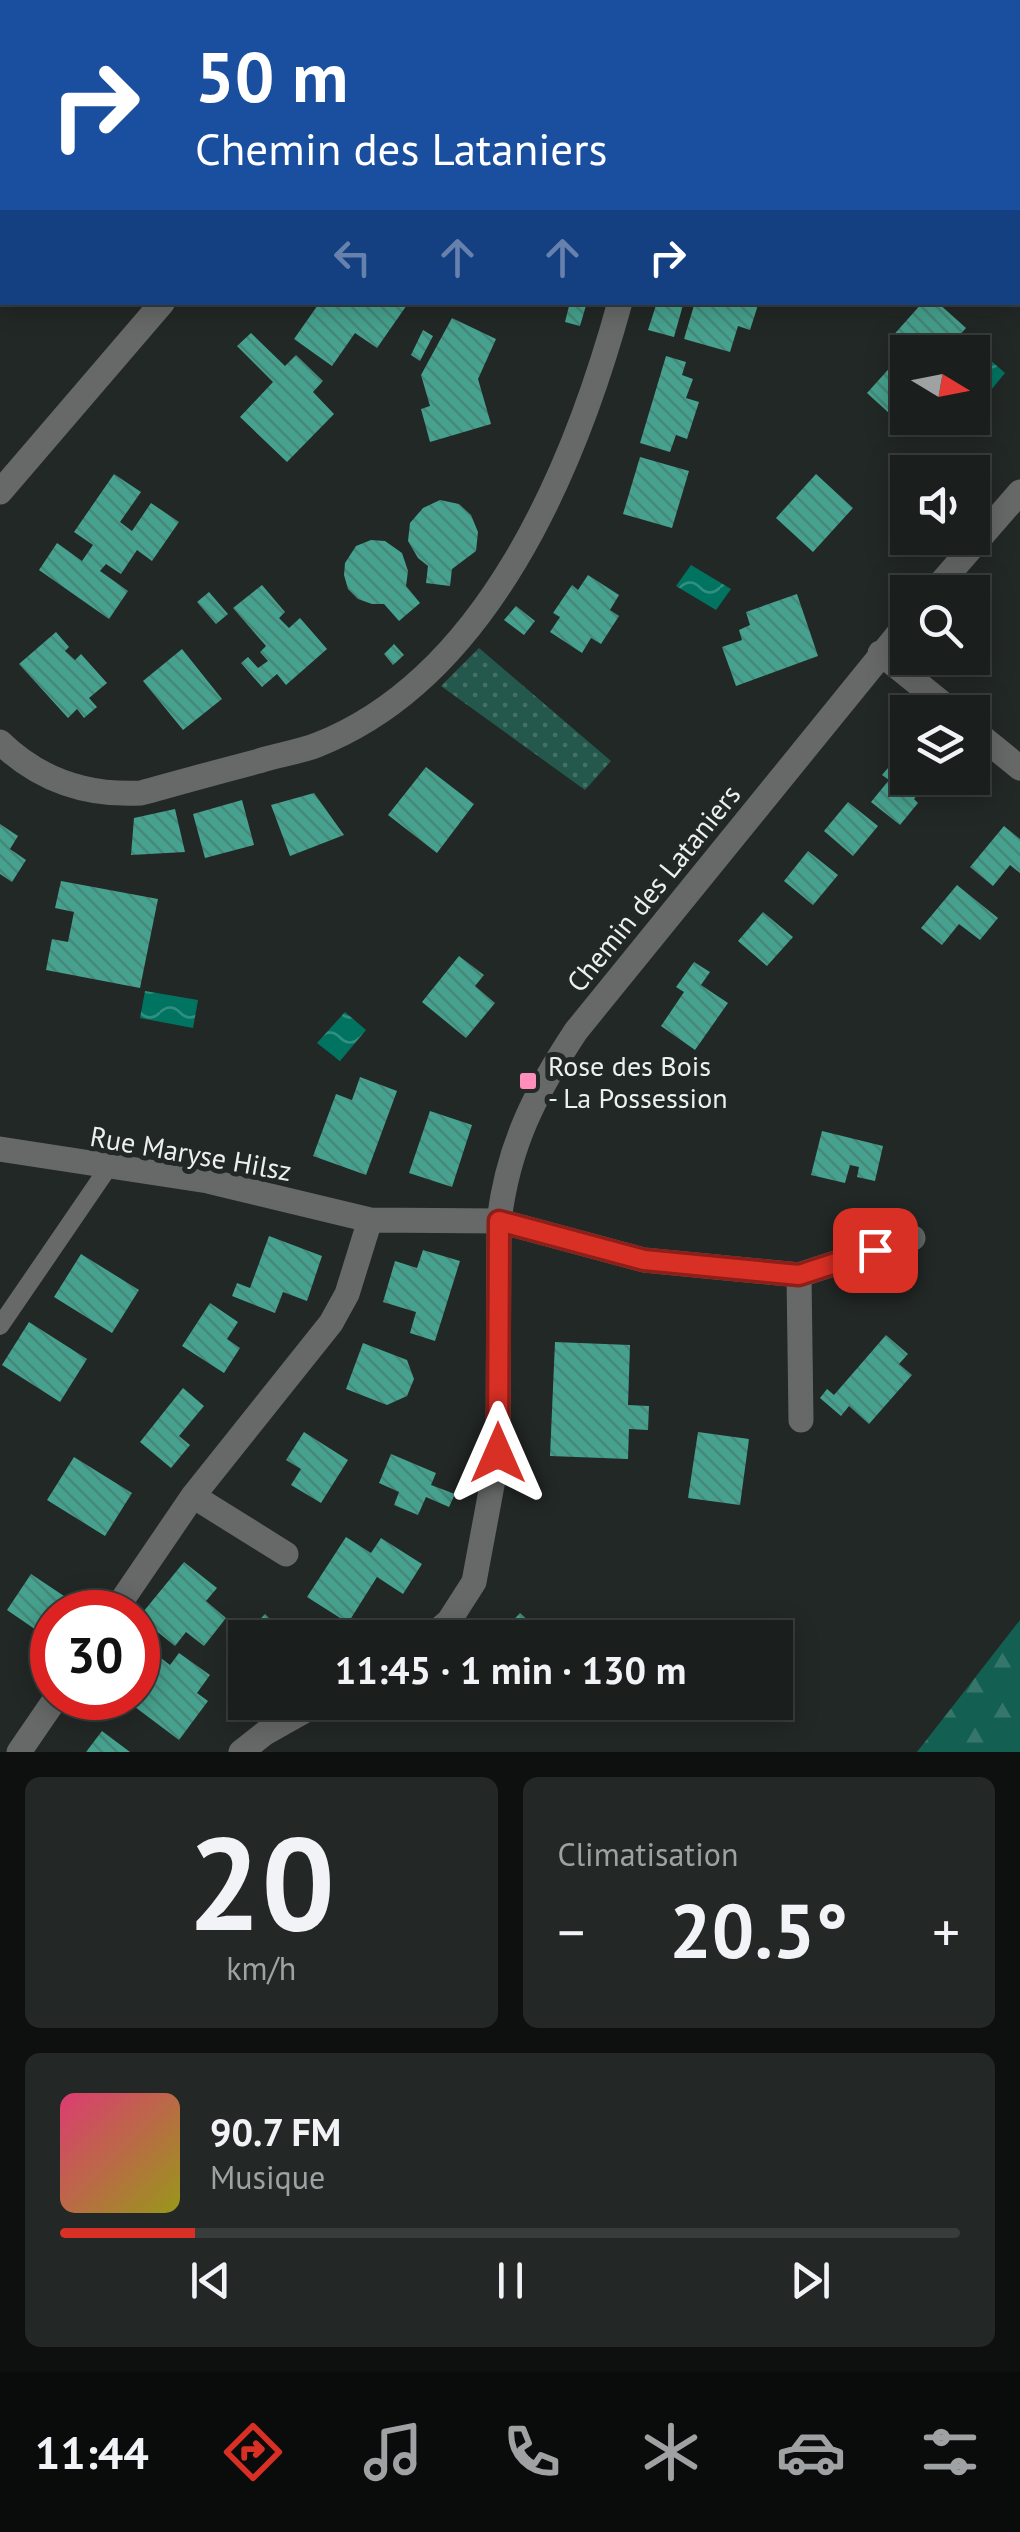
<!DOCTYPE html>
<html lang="fr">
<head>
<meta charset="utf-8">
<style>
  body { margin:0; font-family:"PT Sans",sans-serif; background:#232725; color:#f1f3f6; height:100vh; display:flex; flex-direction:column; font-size:38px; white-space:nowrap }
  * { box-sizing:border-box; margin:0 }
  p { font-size:32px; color:#9fa2a3 }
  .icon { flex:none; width:55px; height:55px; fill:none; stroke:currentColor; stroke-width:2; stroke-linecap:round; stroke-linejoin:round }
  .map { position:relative; height:1752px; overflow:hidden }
  .details { display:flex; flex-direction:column; gap:25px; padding:25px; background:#0e100f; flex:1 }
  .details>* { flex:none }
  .top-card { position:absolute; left:0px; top:0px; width:1020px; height:305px; box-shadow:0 5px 25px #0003,0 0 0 2px #383c3b; background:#1a4fa0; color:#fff; overflow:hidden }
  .needle { width:65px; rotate:100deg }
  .tools { position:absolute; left:890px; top:335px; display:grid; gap:20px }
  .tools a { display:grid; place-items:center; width:100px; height:100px; border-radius:0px; background:#1a1e1c; box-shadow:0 5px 25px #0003,0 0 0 2px #383c3b; font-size:50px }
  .speed { position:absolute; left:30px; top:1590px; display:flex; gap:20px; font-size:50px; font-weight:700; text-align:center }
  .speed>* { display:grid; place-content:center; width:130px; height:130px; border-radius:50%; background:#1a1e1c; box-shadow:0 5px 25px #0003,0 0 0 2px #383c3b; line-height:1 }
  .speed .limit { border:15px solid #d22; background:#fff; color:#111 }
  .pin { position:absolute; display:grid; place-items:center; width:85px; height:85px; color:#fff; margin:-42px; border-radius:20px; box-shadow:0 5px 15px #0006 }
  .me { position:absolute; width:110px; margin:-55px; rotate:0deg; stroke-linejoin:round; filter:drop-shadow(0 0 8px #0008) }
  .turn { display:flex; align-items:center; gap:35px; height:210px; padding:0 30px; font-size:45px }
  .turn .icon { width:130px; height:130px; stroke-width:2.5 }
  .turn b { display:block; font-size:70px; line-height:85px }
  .lanes { display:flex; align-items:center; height:95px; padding:0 30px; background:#0003; justify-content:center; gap:50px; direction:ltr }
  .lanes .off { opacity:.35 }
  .big { font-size:75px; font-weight:700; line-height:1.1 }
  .details .tile { flex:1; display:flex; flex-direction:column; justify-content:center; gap:15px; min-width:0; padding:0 35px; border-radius:15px; background:#232725 }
  .details .dial { align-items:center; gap:0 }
  .dial b { font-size:130px; line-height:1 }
  .song { display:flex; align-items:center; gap:30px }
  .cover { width:120px; height:120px; border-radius:15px; background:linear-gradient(135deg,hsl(340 70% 55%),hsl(60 70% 35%)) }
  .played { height:10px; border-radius:5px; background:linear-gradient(90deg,#d93025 15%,#383c3b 15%) }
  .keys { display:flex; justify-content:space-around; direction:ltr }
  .heat { display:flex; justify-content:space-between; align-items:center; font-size:55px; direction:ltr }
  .details .tiles { flex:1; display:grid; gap:25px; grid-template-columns:1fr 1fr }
  .tile:last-child { grid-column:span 2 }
  .trip { position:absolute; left:228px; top:1620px; width:565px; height:100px; border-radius:0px; background:#1a1e1c; box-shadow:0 5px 25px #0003,0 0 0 2px #383c3b; font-weight:700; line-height:100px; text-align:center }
  .menu { display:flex; height:160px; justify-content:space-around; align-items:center; background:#0a0c0b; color:#9fa2a3 }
  .menu .icon { width:70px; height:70px }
  .menu .current { color:#d93025 }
  .menu b { font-size:45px; color:#f1f3f6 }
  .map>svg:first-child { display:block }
  .grass { fill:url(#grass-dots) }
  .forest { fill:url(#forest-firs) }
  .water { fill:url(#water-waves) }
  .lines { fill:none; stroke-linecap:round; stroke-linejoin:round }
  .river { stroke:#007461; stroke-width:58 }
  .building { fill:url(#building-back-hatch) }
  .lane { stroke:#666968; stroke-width:18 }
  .street { stroke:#666968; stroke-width:25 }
  .route-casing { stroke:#8d1f18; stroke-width:25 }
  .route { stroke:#d93025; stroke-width:18 }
  .poi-dot { fill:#ff8eba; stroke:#222826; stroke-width:4 }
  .labels { text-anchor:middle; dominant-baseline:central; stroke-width:10; stroke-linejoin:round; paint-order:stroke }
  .street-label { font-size:28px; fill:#ecf0ef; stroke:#222826 }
  .poi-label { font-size:28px; fill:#ecf0ef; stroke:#222826; text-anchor:start }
</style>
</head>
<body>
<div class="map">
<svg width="1020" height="1752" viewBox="0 0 1020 1752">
  <defs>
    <pattern id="grass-dots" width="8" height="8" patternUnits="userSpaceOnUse" patternTransform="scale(2.5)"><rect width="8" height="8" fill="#24584c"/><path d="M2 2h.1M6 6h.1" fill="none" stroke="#447066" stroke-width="1.8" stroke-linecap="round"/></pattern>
    <pattern id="forest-firs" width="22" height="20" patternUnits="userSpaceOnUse" patternTransform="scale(2.5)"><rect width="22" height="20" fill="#135f51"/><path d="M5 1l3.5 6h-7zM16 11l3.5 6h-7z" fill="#36766a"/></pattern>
    <pattern id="water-waves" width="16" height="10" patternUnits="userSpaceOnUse" patternTransform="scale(2.5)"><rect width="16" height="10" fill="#007461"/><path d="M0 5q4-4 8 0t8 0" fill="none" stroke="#328f80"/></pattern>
    <pattern id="building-back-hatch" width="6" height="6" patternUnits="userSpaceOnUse" patternTransform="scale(2.5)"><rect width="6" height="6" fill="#46a28e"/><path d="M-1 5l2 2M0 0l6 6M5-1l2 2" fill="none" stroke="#468779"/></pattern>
  </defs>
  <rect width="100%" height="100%" fill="#222826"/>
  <path class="grass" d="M479,648l132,113 -26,29 -144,-104z"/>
  <path class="forest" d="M1020,1620v132h-103z"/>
  <path class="water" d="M988,358l17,15 -28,34 -4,1v-30z
    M691,565l40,24 -15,21 -40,-24z
    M145,991l53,9 -5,28 -53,-10z
    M345,1012l21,18 -26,31 -23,-18z"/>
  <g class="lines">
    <path class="river" d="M145,0l1,2
      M0,213l2,-1"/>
  </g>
  <path class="building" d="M320,302h89l-32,46 -22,-15 -23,33 -38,-27z
    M570,302h17l-7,24 -15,-4z
    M657,302l26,3 -9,32 -26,-7z
    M695,302h64l-9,28 -12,-4 -8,26 -46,-13z
    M923,302h14l29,26 -8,9 16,15h-66v41l-19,20 -22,-20 37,-41 -14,-13z
    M452,318l44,21 -18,40 13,45 -61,18 -9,-33 9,-3 -9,-31z
    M423,330l10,6 -13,25 -9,-6z
    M251,333l34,33 11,-11 27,26 -10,11 21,22 -47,48 -47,-45 33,-35 -36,-36z
    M666,356l20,6 -4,13 11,4 -7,19 13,4 -12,37 -11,-4 -6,17 -30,-9z
    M640,457l49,14 -17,57 -49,-14z
    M114,474l27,18 -21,30 12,9 19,-28 28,19 -27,39 -15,-11 -16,24 -15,-10 -6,7 28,20 -19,28 -70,-49 18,-27 25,18 11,-16 -19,-13z
    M816,474l37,34 -40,44 -37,-34z
    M440,500l19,4 12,11 7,17 -2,19 -24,18 -2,17 -24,-3 2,-17 -10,-8 -10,-17 2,-18 13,-15z
    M371,540l14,1 17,12 6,18 -2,15 14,17 -21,18 -15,-17h-12l-14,-5 -10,-10 -4,-14 1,-12 11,-17z
    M588,575l31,20 -9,15 9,6 -18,28 -10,-6 -9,15 -32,-21 10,-15 -7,-4 19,-28 6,5z
    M262,585l23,27 -6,6 10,10 11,-10 27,31 -41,36 -9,-11 -15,13 -21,-24 7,-6 10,11 10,-7 -8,-9 6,-6 -33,-38z
    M209,592l19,22 -12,10 -19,-22z
    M797,594l21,62 -82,30 -14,-39 20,-7 -3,-10 11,-5 -4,-13z
    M516,606l19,15 -11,14 -20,-15z
    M56,632l13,15 -4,4 10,9 6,-6 26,29 -18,15 8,9 -13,11 -7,-9 -9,9 -49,-54z
    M394,644l10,11 -11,10 -9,-11z
    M182,649l40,50 -39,31 -40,-49z
    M908,744v34h23l-17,21 4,4 -18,22 -29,-23 18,-22 -7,-5z
    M426,767l48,37 -37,49 -49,-38z
    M314,793l30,42 -54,21 -19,-51z
    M242,800l12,45 -49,13 -12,-44z
    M848,802l30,24 -25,30 -29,-25z
    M175,809l10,43 -54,3 3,-37z
    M0,824l18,12 -8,13 16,11 -14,22 -12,-8z
    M1004,826l16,13v34l-10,-8 -17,21 -23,-19z
    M808,851l30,24 -25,30 -29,-24z
    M61,881l97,18 -18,89 -94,-18 6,-31 16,3 6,-30 -19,-4z
    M957,885l41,33 -18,22 -21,-16 -17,21 -21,-17z
    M763,912l30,25 -26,29 -29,-25z
    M459,956l25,19 -9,11 20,17 -29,35 -44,-36z
    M694,962l16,10 -9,13 27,18 -33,47 -34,-24 23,-34 -8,-5z
    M360,1077l37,14 -31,84 -53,-19 23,-62 16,6z
    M430,1111l42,14 -20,62 -43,-14z
    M822,1131l61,15 -8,35 -18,-4 2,-10 -9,-2 -5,18 -34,-8z
    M269,1236l53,20 -15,45 -24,-9 -8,21 -43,-17 5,-13 13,5z
    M423,1250l37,11 -25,80 -25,-8 6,-21 -33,-10 12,-41 22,7z
    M81,1254l58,36 -27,43 -58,-36z
    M210,1303l28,19 -11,17 13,9 -16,25 -42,-27z
    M29,1322l58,37 -27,43 -58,-37z
    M886,1335l22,19 -9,10 13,11 -43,49 -20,-18 -8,10 -21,-18 7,-9 7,6z
    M555,1342l75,3 -2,60 21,1 -1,24 -19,-1 -1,30 -78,-3z
    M363,1343l44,17 7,19 -7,17 -20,9 -41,-16z
    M183,1388l21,18 -25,30 11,9 -19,23 -31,-26z
    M304,1432l44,28 -27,43 -30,-18 10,-16 -15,-9z
    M698,1432l51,7 -9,66 -52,-7z
    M391,1454l45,19 -5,12 24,9 -6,13 -23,-10 -8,18 -24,-10 5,-13 -20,-9z
    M74,1457l58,36 -27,43 -58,-36z
    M346,1537l25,16 10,-15 41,26 -19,30 -26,-17 -29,46 -41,-26z
    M184,1562l33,26 -11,13 20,17 -22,28 -18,-14 -11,14 -36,-29z
    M31,1574l36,24 -10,14h-5v7l-10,15 -35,-24z
    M520,1613l27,25h-50z
    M265,1614l24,24h-42l-2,-3z
    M179,1653l31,22 -13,18 11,8 -29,39 -56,-42h15v-17l19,-26 13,10z
    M102,1731l28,21h-44z"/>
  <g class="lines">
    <path class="lane" d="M0,1326l108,-158"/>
    <path class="street" d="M574,0l9,2
      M421,2l2,-2
      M706,2l1,-2
      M0,492l163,-190
      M933,592l87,-100
      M880,653l73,59
      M972,729l48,39
      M0,742c40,39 87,54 141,51 40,-11 79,-22 118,-32 19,-6 40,-9 58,-16 171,-67 258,-279 303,-443
      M0,1149l208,32 162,39
      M799,1275l2,145
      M193,1496l93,58
      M114,1612l79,-116 138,-173 16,-29 23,-74 129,1 145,39 155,15 114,-37
      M429,1638l20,-17 25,-39 24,-129 1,-232c9,-75 36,-128 77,-190l332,-409
      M19,1752l37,-54
      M241,1752l24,-19 55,-31"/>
  </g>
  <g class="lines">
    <defs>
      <path id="route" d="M498,1453l1,-232 145,39 155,15 76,-25"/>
    </defs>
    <use href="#route" class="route-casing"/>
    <use href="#route" class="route"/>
  </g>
  <rect class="poi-dot" x="518" y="1071" width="20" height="20" rx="5"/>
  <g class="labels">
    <g class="street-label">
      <text transform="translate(653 888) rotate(-51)">Chemin des Lataniers</text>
      <text transform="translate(191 1153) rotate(10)">Rue Maryse Hilsz</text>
    </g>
    <g class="poi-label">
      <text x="548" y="1065">Rose des Bois<tspan x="548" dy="32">- La Possession</tspan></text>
    </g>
  </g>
</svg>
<div class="tools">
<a><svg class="needle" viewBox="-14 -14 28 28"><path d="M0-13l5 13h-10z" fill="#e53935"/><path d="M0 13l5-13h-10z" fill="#9fa2a3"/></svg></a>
<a><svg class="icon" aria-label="sound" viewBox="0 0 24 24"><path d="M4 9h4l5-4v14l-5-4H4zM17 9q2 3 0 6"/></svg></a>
<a><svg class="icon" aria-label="search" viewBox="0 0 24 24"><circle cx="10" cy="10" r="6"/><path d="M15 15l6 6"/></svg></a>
<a><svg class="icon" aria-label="layers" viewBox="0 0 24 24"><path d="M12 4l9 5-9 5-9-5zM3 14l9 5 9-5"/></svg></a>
</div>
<div class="speed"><div class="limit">30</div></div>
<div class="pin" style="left:875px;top:1250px;background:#d93025"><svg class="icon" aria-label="arrive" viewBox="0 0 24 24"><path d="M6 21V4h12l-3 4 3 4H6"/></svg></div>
<svg class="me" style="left:498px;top:1453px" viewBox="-20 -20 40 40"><path d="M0-17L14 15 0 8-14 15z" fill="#d93025" stroke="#fff" stroke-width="4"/></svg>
<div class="trip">11:45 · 1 min · 130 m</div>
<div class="top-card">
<div class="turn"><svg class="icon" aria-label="right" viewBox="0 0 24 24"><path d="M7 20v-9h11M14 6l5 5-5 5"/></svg><div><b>50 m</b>Chemin des Lataniers</div></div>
<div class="lanes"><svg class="icon off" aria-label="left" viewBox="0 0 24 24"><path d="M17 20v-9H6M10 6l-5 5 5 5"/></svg><svg class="icon off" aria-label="ahead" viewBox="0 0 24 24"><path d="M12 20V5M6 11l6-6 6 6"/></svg><svg class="icon off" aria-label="ahead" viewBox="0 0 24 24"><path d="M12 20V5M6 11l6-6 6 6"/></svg><svg class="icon" aria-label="right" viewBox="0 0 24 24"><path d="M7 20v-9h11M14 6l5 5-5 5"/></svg></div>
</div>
</div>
<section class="details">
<div class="tiles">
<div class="tile dial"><b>20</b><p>km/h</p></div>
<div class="tile"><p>Climatisation</p>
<div class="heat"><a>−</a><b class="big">20.5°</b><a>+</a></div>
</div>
<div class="tile">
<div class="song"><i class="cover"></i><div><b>90.7 FM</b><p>Musique</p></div></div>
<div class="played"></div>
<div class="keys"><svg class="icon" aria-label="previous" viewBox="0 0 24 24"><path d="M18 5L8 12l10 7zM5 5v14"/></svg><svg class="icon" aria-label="pause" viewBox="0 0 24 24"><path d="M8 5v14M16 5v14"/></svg><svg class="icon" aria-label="next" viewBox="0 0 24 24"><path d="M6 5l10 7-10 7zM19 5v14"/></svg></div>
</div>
</div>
</section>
<nav class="menu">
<b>11:44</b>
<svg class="icon current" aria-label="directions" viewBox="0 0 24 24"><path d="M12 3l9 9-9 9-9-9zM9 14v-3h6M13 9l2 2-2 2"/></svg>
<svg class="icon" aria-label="music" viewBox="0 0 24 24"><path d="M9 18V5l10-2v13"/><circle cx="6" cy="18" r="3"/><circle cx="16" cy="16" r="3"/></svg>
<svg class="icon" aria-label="phone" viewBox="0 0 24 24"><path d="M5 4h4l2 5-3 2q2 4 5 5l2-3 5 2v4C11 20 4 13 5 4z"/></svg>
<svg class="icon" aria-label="climate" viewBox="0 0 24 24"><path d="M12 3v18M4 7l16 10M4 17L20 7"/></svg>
<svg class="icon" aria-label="car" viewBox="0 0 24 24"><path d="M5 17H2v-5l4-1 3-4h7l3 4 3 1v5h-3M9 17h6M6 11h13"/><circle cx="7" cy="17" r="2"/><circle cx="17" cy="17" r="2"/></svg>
<svg class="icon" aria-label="filters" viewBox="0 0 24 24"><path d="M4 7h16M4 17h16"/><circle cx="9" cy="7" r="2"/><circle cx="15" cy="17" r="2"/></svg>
</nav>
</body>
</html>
